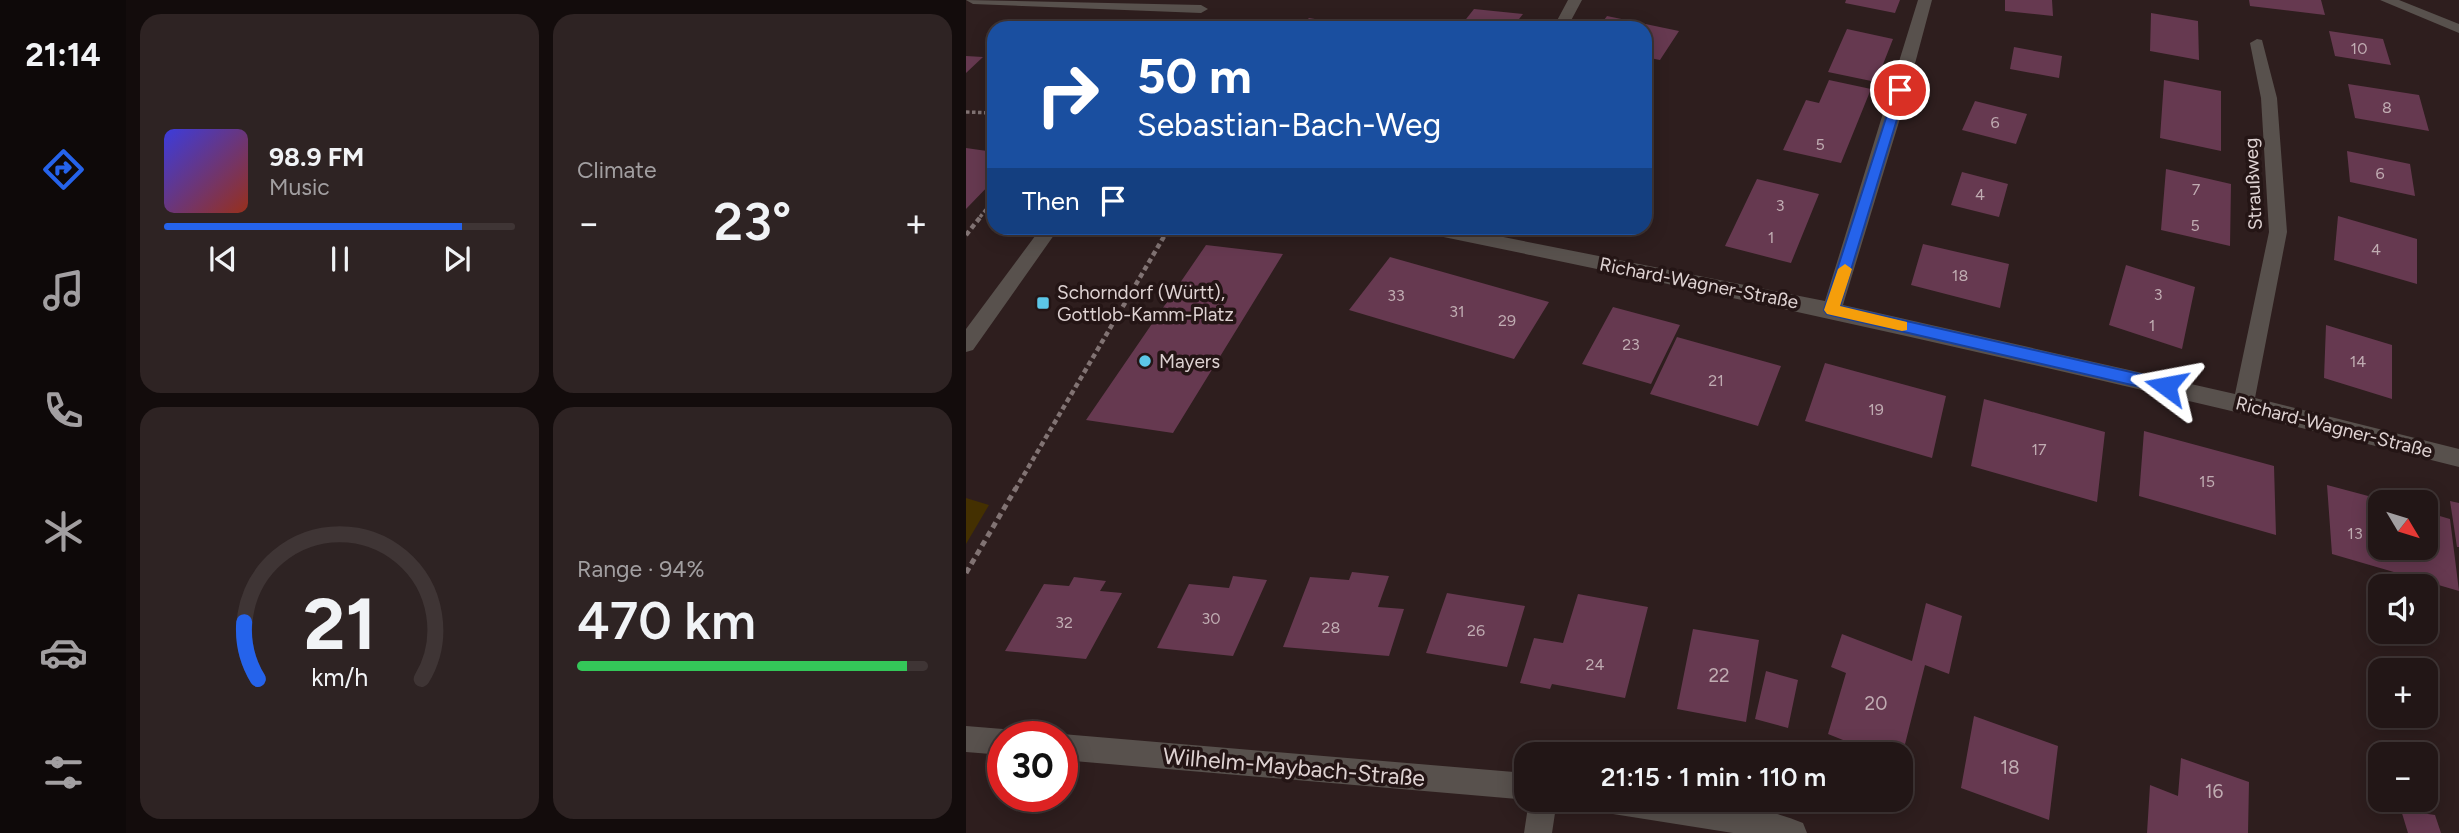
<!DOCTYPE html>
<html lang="en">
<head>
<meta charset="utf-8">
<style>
  body { margin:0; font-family:Figtree,sans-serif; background:#2e2323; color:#f1f3f6; height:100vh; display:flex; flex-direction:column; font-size:26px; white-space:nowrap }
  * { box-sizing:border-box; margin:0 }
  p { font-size:23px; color:#a29fa1 }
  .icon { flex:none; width:38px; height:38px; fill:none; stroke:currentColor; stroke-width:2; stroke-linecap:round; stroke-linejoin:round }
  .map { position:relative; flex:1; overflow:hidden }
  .side { display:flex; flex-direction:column; gap:14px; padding:14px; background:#130c0c; width:840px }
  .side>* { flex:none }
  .top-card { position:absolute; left:21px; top:21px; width:665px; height:214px; border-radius:21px; box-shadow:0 4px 18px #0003,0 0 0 2px #3f3535; background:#1a4fa0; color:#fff; overflow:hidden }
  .needle { width:46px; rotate:128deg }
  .buttons { position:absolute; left:1402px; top:490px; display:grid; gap:14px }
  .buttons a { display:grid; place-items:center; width:70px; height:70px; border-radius:14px; background:#221616; box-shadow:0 4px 18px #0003,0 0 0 2px #3f3535; font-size:35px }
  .speed { position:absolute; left:21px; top:721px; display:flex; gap:14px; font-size:35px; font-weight:700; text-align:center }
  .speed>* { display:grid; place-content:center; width:91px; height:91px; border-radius:50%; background:#221616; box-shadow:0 4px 18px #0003,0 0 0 2px #3f3535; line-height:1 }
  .speed .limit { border:10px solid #d22; background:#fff; color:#111 }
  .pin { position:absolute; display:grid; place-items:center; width:60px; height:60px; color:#fff; margin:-30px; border:4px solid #fff; border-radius:50%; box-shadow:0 2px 7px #0007 }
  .me { position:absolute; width:77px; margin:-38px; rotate:283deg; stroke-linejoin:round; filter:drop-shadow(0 0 5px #0008) }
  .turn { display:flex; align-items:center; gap:24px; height:147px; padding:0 35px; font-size:32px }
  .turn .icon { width:91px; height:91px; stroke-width:2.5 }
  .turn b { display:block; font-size:49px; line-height:60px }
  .then { display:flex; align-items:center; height:66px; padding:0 35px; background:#0003; gap:14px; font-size:26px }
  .big { font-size:52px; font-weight:600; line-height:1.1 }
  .side .tile { flex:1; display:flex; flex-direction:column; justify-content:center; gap:10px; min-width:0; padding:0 24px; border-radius:21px; background:#2e2323 }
  .side .dial { align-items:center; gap:0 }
  .dial svg { height:182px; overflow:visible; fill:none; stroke:#3f3535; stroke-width:7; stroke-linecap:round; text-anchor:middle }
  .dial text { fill:#f1f3f6; stroke:none }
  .song { display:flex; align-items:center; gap:21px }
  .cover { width:84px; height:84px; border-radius:10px; background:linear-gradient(135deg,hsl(240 70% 55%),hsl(10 70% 35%)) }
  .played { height:7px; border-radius:4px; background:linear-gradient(90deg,#2563eb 85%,#3f3535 85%) }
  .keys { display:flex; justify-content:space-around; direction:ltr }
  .heat { display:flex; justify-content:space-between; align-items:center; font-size:38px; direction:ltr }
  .charge { height:10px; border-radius:5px; background:linear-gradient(90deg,#34c759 94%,#3f3535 0) }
  .side .tiles { flex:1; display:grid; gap:14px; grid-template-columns:repeat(2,1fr) }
  .trip { position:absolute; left:548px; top:742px; width:399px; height:70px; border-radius:21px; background:#221616; box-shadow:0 4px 18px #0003,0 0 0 2px #3f3535; font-weight:600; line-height:70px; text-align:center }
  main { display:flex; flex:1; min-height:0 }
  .menu { display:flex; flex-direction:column; width:126px; justify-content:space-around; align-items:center; background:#0e0909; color:#a29fa1 }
  .menu .icon { width:49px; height:49px }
  .menu .on { color:#2563eb }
  .menu b { font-size:32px; color:#f1f3f6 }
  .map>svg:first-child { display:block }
  .green { fill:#443001 }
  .building { fill:#663950 }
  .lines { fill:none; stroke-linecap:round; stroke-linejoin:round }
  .path-far2 { stroke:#817373; stroke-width:3.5; stroke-dasharray:3.5 2.5; stroke-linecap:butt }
  .path-far1 { stroke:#817373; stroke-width:4.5; stroke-dasharray:5 3.5; stroke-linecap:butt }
  .path { stroke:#817373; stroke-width:5; stroke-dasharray:6 4.5; stroke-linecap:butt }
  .minor { fill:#58514d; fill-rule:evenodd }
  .route { fill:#2563eb; stroke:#184099; stroke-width:2 }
  .slow { fill:#f59e0b }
  .poi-dot { fill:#5cc7e8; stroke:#241515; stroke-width:2.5 }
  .labels { text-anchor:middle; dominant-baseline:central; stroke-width:7; stroke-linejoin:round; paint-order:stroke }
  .number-label { font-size:16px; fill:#c0acb2 }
  .street-label { font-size:19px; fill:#ded2d2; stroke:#241515 }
  .poi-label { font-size:19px; fill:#ded2d2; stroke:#241515; text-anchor:start }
  .near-number-label { font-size:19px; fill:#c0acb2 }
  .near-street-label { font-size:23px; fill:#ded2d2; stroke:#241515 }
</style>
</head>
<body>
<main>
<nav class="menu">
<b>21:14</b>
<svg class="icon on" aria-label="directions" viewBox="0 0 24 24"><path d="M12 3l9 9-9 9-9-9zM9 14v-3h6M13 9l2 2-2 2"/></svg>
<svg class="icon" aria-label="music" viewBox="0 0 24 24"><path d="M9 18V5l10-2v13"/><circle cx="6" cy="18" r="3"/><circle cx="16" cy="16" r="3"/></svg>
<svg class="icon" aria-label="phone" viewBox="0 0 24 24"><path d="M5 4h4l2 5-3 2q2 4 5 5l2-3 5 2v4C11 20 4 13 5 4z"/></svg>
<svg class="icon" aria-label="climate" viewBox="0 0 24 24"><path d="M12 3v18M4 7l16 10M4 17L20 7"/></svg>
<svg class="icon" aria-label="car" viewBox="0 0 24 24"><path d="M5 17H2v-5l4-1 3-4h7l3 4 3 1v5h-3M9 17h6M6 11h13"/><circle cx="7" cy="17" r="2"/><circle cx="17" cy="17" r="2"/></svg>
<svg class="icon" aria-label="filters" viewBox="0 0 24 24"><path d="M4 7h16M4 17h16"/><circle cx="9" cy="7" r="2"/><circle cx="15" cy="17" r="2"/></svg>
</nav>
<section class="side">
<div class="tiles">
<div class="tile">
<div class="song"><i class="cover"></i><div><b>98.9 FM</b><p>Music</p></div></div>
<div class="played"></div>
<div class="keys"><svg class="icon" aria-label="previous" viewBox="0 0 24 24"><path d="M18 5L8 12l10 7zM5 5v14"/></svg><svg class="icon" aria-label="pause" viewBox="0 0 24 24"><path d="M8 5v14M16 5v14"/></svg><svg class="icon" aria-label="next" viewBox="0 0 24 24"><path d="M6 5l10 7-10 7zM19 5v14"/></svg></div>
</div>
<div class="tile"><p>Climate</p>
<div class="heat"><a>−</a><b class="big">23°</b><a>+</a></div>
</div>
<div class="tile dial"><svg viewBox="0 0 100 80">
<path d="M14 69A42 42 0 1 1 86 69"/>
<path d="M14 69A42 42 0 0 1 8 44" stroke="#2563eb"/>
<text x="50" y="56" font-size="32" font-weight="700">21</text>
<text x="50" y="72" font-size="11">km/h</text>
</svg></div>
<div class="tile"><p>Range · 94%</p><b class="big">470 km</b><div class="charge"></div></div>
</div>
</section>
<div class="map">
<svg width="1493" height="833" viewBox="0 0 1493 833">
  <rect width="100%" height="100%" fill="#2e1e1e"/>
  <path class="green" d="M0,498l23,7 -23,39z"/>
  <path class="building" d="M880,0h54l-5,13 -50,-10z
    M1039,0h47l1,16 -48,-5z
    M1283,0h72l4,15 -75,-9z
    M508,9l49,5 -11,14h-53z
    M1185,13l47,8 1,39 -49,-9z
    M641,16l72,15 -19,29 -15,-3v-29h-47z
    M343,18l42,7 -3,3h-49z
    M881,29l46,10 -17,43 -48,-10z
    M1363,31l54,8 8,26 -56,-9z
    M1048,47l48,9 -3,22 -49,-9z
    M0,56l17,1 -17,16z
    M863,80l42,9 -30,74 -58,-13 23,-50 13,3z
    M1198,80l57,11v60l-61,-13z
    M1382,84l71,11 10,36 -74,-13z
    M1009,101l52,13 -11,30 -54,-14z
    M0,148l28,4v28l-28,29z
    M1381,151l63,13 5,32 -65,-14z
    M1200,169l65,15 -1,62 -69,-16z
    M996,172l46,12 -9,33 -48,-12z
    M791,179l62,15 -28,69 -66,-17z
    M1372,216l79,23v45l-83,-24z
    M957,244l86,20 -9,44 -89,-23z
    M240,245l77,9 -110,179 -87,-13z
    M424,257l159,45 -35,57 -165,-49z
    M1160,265l69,22 -13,62 -73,-24z
    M647,307l67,18 -29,59 -69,-20z
    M1360,325l66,20v54l-68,-21z
    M711,337l104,29 -23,60 -108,-32z
    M859,363l121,33 -14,62 -127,-37z
    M1018,399l121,33 -8,70 -126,-36z
    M1178,431l130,35 2,69 -137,-39z
    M1361,485l60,16 -7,1v46h46v-36l24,7 9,72 -127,-37z
    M1484,501l9,2v44h-2z
    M386,572l37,4 -11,31 26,2 -15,47 -106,-9 27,-70 39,3z
    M267,576l34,4 -34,76 -76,-8 32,-64 40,4z
    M108,577l32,4 -6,10 22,2 -36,66 -81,-8 39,-67 25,2z
    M481,593l78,13 -18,61 -81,-14z
    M612,594l70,13 -23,91 -73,-14 -2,5 -30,-6 14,-45 29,5z
    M960,603l36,13 -13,58 -24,-9 -24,95 -1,-6h-22l-50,-20 18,-61 -15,-6 11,-33 70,27z
    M727,629l66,11 -13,82 -69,-13z
    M800,671l32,9 -10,48 -33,-9z
    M1008,716l84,30 -9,74 -88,-32z
    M1215,758l68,24 -1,51h-101l3,-48 28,11z
    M1435,810l34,5 6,18h-33z"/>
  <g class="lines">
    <path class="path-far2" d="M0,112l28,1
      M14,217l14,-17"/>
    <path class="path-far1" d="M0,235l16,-20
      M49,490l154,-262"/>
    <path class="path" d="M0,573l50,-85"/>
    <path class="minor" d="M0,0l235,5 7,4 -7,4 -228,-9z
      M602,0h14l-15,28h-14z
      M952,0h14l-30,112 -59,193 392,89 34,-162 -8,-134 -11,-55 7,-4 5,1 15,58 10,134 -32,166 204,51v18c-342,-86 -685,-162 -1030,-233l-9,-6h38l367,73z
      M1414,0h19l60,24v9z
      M75,228h18l-86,122 -7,2v-23z
      M0,726l37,3 11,8h-11v18l-37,-3z
      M96,734l464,39 2,27 -466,-40v-23h-7z
      M563,800h28l-5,33h-28z
      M633,800c67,-3 141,-3 204,23l4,10h-74l-120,-19 -10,-4z"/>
  </g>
  <path class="route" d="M934,86l6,4 -66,216 326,74 5,2v9l-5,2 -339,-79 -3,-4 71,-220z"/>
  <path class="slow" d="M879,264l7,5 -12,37 67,16v8l-5,1 -75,-17 -3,-4 14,-41z"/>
  <g class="poi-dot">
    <rect x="70" y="296" width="14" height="14" rx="3.5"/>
    <circle cx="179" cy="361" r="7"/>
  </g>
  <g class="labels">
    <g class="number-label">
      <text x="1393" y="48">10</text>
      <text x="1421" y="107">8</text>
      <text x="1029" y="122">6</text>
      <text x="854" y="144">5</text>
      <text x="1414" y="173">6</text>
      <text x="1230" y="189">7</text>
      <text x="1014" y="194">4</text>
      <text x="814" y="205">3</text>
      <text x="1229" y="225">5</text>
      <text x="805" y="237">1</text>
      <text x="1410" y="249">4</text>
      <text x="994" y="275">18</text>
      <text x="1192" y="294">3</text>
      <text x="430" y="295">33</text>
      <text x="491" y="311">31</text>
      <text x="541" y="320">29</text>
      <text x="1186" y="325">1</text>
      <text x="665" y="344">23</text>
      <text x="1392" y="361">14</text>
      <text x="750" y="380">21</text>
      <text x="910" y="409">19</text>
      <text x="1073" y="449">17</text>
      <text x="1241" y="481">15</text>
      <text x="1389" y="533">13</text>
      <text x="245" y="618">30</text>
      <text x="98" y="622">32</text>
      <text x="365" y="627">28</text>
      <text x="510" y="630">26</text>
      <text x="629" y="664">24</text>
    </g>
    <g class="street-label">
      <text transform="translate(1287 184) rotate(-93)">Straußweg</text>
      <text transform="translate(733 283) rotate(11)">Richard-Wagner-Straße</text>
      <text transform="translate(1368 427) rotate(14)">Richard-Wagner-Straße</text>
    </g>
    <g class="poi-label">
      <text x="91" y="292">Schorndorf (Württ),<tspan x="91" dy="22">Gottlob-Kamm-Platz</tspan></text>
      <text x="193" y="361">Mayers</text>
    </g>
    <g class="near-number-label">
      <text x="753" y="675">22</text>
      <text x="910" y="703">20</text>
      <text x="1044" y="767">18</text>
      <text x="1248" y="791">16</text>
    </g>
    <g class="near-street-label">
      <text transform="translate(328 767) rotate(5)">Wilhelm-Maybach-Straße</text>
    </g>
  </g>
</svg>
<div class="buttons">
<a><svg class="needle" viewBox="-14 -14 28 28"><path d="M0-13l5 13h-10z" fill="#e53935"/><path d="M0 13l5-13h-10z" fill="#a29fa1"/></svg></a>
<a><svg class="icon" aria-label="sound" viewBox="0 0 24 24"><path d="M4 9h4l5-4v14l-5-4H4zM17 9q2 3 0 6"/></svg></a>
<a>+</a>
<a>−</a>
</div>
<div class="speed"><div class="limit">30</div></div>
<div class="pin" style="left:934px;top:90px;background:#d93025"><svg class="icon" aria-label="arrive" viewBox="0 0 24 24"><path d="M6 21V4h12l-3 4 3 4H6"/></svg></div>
<svg class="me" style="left:1200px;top:386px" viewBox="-20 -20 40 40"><path d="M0-17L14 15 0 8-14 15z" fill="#2563eb" stroke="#fff" stroke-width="4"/></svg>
<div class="trip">21:15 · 1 min · 110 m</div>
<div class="top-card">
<div class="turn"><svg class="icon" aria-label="right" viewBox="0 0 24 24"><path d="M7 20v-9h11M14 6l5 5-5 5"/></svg><div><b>50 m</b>Sebastian-Bach-Weg</div></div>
<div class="then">Then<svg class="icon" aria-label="arrive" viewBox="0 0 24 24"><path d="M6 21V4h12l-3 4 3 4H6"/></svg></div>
</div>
</div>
</main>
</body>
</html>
